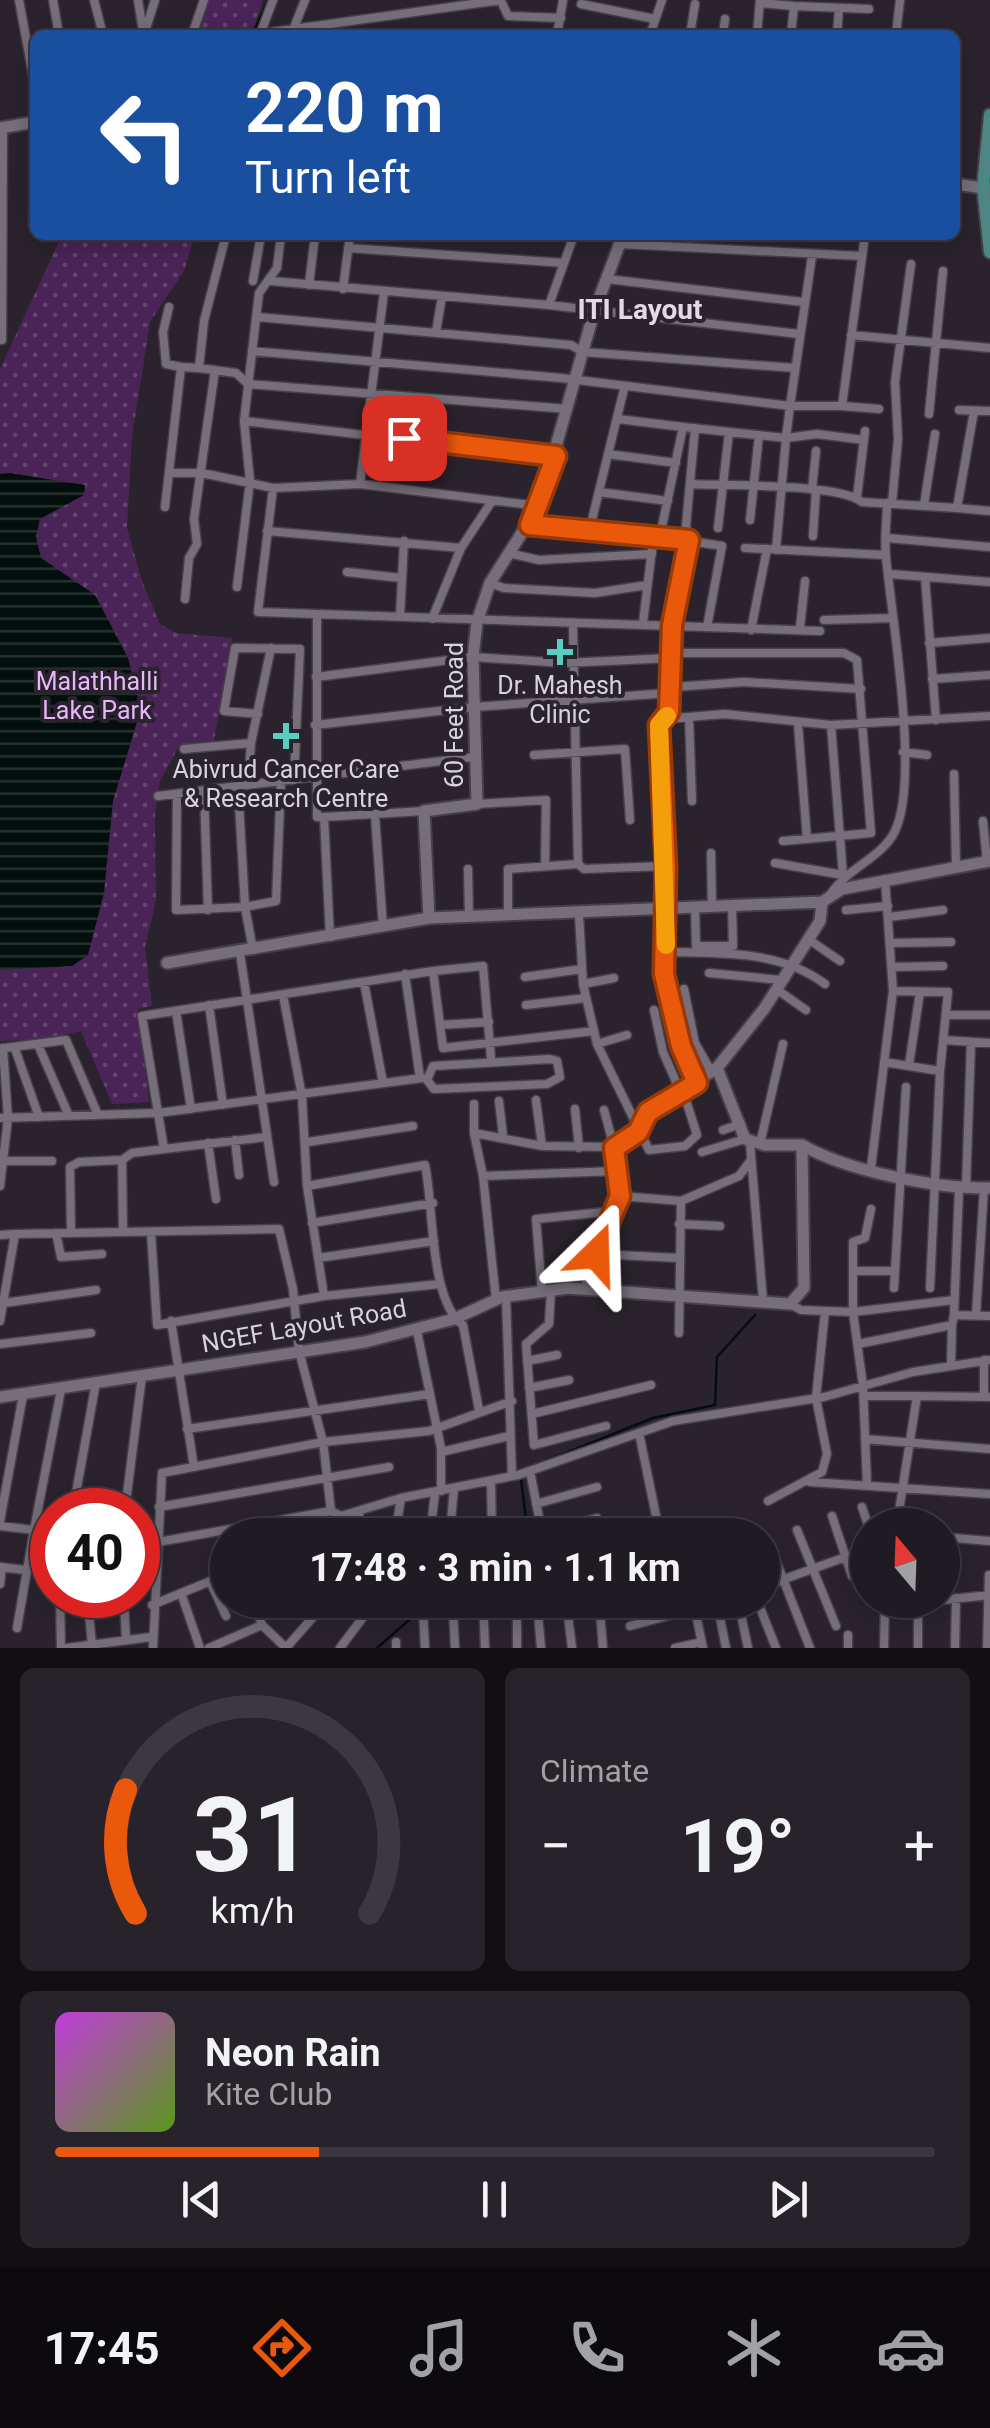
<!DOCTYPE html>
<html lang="en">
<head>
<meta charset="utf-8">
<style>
  body { margin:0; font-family:Roboto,sans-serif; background:#28232a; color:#f1f3f6; height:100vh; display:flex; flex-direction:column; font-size:38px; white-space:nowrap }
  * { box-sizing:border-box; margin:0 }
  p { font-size:32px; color:#a2a1a5 }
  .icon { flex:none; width:55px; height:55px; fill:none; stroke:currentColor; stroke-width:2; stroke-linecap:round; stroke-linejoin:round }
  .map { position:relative; height:1648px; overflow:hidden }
  .details { display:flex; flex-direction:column; gap:20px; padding:20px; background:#120e13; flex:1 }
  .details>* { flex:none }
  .top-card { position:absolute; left:30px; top:30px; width:930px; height:210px; border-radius:15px; box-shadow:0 5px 25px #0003,0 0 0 2px #3d3840; background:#1a4fa0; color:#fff; overflow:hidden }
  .needle { width:65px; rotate:341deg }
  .controls { position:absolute; left:850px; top:1508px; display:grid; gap:20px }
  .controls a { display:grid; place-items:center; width:110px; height:110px; border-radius:50%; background:#201a22; box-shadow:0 5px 25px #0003,0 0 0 2px #3d3840; font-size:50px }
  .speed { position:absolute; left:30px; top:1488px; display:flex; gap:20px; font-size:50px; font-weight:700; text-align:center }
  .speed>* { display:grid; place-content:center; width:130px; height:130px; border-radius:50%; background:#201a22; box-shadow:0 5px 25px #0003,0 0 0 2px #3d3840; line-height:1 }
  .speed .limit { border:15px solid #d22; background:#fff; color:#111 }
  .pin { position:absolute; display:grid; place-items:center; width:85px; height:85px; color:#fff; margin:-42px; border-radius:20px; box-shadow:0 5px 15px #0006 }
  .me { position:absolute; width:110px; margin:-55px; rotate:22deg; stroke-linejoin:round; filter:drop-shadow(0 0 8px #0008) }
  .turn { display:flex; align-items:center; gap:35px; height:210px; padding:0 50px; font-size:45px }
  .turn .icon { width:130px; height:130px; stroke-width:2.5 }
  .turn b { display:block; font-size:70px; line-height:85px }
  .big { font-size:75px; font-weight:700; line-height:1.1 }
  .details .widget { flex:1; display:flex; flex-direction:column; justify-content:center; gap:15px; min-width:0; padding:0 35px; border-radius:15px; background:#28232a }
  .details .dial { align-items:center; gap:0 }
  .dial svg { height:260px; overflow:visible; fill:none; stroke:#3d3840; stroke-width:7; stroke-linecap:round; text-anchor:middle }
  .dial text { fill:#f1f3f6; stroke:none }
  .song { display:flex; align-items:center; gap:30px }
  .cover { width:120px; height:120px; border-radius:15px; background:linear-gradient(135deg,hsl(290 70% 55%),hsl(90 70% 35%)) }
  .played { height:10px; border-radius:5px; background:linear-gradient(90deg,#ea580c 30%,#3d3840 30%) }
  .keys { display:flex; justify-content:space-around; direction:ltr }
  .heat { display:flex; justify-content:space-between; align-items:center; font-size:55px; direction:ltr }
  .details .tiles { flex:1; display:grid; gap:20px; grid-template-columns:1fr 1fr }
  .widget:last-child { grid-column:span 2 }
  .trip { position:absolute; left:210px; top:1518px; width:570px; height:100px; border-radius:50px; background:#201a22; box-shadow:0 5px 25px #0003,0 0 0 2px #3d3840; font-weight:700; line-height:100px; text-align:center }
  .tab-bar { display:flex; height:160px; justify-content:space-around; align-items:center; background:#0d0a0e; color:#a2a1a5 }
  .tab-bar .icon { width:70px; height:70px }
  .tab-bar .on { color:#ea580c }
  .tab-bar b { font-size:45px; color:#f1f3f6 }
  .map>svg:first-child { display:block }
  .park { fill:url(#park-dots) }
  .water { fill:url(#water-rules) }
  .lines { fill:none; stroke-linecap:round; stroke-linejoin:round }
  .stream { stroke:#030f0d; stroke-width:2.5 }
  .street-casing { stroke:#464049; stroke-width:11 }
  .secondary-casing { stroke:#464049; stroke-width:15 }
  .primary-casing { stroke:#464049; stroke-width:16 }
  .street { stroke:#766e7a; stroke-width:8 }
  .secondary { stroke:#766e7a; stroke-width:11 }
  .primary { stroke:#4e8684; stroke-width:12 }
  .route-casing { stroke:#983908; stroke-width:25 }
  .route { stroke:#ea580c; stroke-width:18 }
  .slow { stroke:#f59e0b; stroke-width:18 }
  .poi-dot { fill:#58cec0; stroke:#2a232d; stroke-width:4 }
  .labels { text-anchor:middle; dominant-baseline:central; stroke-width:8; stroke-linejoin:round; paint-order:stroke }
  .park-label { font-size:25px; fill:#e6b6f9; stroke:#2a232d }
  .poi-label { font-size:25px; fill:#d8d3da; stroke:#2a232d }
  .street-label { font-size:25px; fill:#d8d3da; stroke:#2a232d }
  .neighbourhood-label { font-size:28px; font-weight:bold; fill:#e3d9e7; stroke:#2a232d }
</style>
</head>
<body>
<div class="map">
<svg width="990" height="1648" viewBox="0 0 990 1648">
  <defs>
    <pattern id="park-dots" width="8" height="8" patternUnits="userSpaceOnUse" patternTransform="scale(2.5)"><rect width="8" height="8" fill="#4a2457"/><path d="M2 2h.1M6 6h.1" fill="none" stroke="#63436f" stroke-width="1.8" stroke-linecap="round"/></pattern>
    <pattern id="water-rules" width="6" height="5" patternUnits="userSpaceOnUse" patternTransform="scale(2.5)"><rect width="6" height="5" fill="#030f0d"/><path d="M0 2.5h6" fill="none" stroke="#273130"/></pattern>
  </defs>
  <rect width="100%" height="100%" fill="#2a232d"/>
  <path class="park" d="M208,0h55l-9,27 -58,6z
    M62,235h133l-11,36 -34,51 -18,115 -5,91 15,53 18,43 16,9 56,5 -18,103 -35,5 -19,35 -5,35 1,84 -11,47 7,59 -14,3 11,93 -37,2 -31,-73 -35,8 -46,2v-672z"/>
  <path class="water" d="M10,473l75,12 -1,10 -44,24 -4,18 5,21 54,37 33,63 13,51 -28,92 -9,92 -16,62 -16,11 -72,4v-496z"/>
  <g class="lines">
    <path class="stream" d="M255,30l13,-30
      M521,1471l132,-53 62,-13 2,-48 38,-42
      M521,1479l7,56
      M377,1648l55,-48"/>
    <defs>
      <path id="street" d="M19,0l16,87
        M53,0l6,35
        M94,0l9,35
        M138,0l5,31
        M502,3l6,13 53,2
        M760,3l34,3 -3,29
        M581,4l74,15
        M794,6l75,3
        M293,30l12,-30
        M261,32l12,-32
        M272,32l229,-32
        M144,35l11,-35
        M192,35l12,-35
        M241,35h30
        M557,35l6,-35
        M650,35l12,-35
        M690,35l5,-31
        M723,35l2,-16
        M757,35l3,-35
        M837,35l2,-27
        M896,35l4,-35
        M33,224l2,-102
        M226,235l-22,86 -5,47 37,5 12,11 320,25
        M620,244l242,12
        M348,248l216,15
        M607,279l196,23
        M253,281l8,-46
        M271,281l278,24 250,29
        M309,285l6,-50
        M343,289l7,-54
        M549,305l25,-70
        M169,307l-6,25 3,32 15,3
        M257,317l314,28 12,7 212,16
        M436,332l6,-35
        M851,335l139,13
        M2,340l1,-213
        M252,351l309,27 229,28 22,-150
        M842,406l37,3
        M959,410l31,1
        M929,414l14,-143
        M618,419l65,8
        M244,421l311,36
        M695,428l-9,98 3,14c-6,28 -14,57 -17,86 -4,34 9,72 -13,99l7,141 -3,108 18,72 16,37
        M608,454l68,9
        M169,473h33l71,15 87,-4 179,22
        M360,484l24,-192
        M690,484c34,2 150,-1 172,18l95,6 17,-97
        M273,488l-15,124 562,19
        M812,490l4,-39
        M599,492l69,9
        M857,497l8,-66
        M892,503l6,-64 -3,-57 16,-118
        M924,505l11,-71
        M165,507l16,-140 18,1
        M957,508l33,3
        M750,520l9,-85
        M530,525l130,11 62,10 -15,81
        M718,528l11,-96
        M267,531l194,17
        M589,532l35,-143
        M813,536l3,-46
        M887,538l103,9
        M745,548l140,7
        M776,550l10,-112 31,-4 47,6
        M508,553l31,7 113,-6
        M347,572l54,6
        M890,574l100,8
        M925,577l11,143
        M490,583l14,5 91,5 52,-8
        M237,587l13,-106 -6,-60 15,-128 18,-25 4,-33
        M185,599l4,-41 8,-14 -3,-25 21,-149
        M317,615v202h7l6,120
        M400,616l4,-75
        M432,619l29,-71 31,-47
        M824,620l68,-2
        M643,623l9,-74 8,-13 23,-109 103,11 4,-32h52l23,-171
        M573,625l5,239
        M800,628l5,-47
        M751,630l16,-81
        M929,643l61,-5
        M316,677l157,-20 91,6 107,-5 11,-5h162l13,7 14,173 -88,8
        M932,679l58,-4
        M673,687l71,-5 117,7
        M258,714l-34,-3 11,-63 65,1 -6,131
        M689,717l3,84
        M664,719l61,-5 106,11 159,-9
        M798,724l9,115
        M315,725l159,-18 195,-14
        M184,749l67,-6
        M903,752l24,3
        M534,755l91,-6 5,71
        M954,774l2,92
        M248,785l3,-42 20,-95
        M238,786l7,121 8,43
        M204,791l4,119
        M177,794l-1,116 69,-3 31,-6 5,-120
        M158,796l316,-39
        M477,804l69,-4 -1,66
        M375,815l8,112
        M324,817l100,-6
        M983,821l4,41
        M711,853l1,54
        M775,863l68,12 -12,-150
        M468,869l1,48
        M830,895c18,-28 52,-37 65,-64 25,-53 -3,-211 -9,-274 -2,-18 1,-37 1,-54
        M695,908l1,38h37l-1,-40
        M846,910l42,-4
        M579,915l4,69 14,60 52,106 36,-4 12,-11 -14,-44
        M508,916v-47l70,-5 6,5 82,-3
        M889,917l54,-7
        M808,939l32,22
        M891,943l60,-1
        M666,952c54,1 114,-2 159,32
        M240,953l34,229
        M892,967l51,-1
        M433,971l50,-5 8,92
        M709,973l72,7
        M405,974l15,104
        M525,977l57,-8
        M364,982l19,101
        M583,984l31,-6
        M684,989l11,54 17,30
        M776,989l30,21
        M283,995l19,101 5,90 17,110
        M209,1005l14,100
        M526,1005l60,-7
        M654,1010l9,42 18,41
        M176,1011l15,98
        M947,1015h43
        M440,1025l49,-3
        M944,1040l46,3
        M597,1044l30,-9
        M39,1047l30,69
        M5,1048l61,-8 32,75
        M15,1049l24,68
        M550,1059l7,2 3,16 -13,7 -113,5 -7,-9 6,-14z
        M884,1062l56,9 8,-79 -55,-1
        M909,1065l11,-73
        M536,1100l6,46
        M499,1101l4,35
        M474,1104v29l9,43 13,124
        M575,1109l4,39
        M0,1118l158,-5 264,-35
        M723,1130l18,-6
        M474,1133l68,13 72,1 -10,-37
        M266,1137l-102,12 -22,-133 291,-45 10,77 151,-17
        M235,1140l4,35
        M308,1142l105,-16
        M208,1143l8,56
        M750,1143l13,158
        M760,1144l23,-100
        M702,1152l43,-13
        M4,1161h48
        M871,1168l22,-177 -8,-112
        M483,1176l134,-5
        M0,1186l8,-68 -5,-70
        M307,1186l118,-21c9,40 4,136 38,160l16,85
        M966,1188l5,-146
        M620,1196l61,5 -2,132
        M681,1201l58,-25 12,-16
        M871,1209l-6,29 -12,4v70l101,-12
        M312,1223l121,-20
        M679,1224l41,2
        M123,1232l-1,-72 10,-7 32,-4
        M151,1232l6,93 167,-29 116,-12
        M56,1233l5,24 41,-3
        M71,1233l-1,-66 9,-5 43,-2
        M15,1234l264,-5 14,60 6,62 24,91 8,69 10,5
        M0,1235l15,-1 -15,87
        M596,1254l83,4
        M318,1258l116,-17
        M854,1271h41
        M894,1288l12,-201
        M930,1288l10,-217
        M551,1290l-2,34 -23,20 8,101 72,-19
        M542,1292l-6,-73 78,-8
        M506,1296l6,180
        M4,1303l92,-13
        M790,1304l11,6 52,2 10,74 4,98
        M954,1315l5,-126
        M976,1315l8,-127
        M171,1321l23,146
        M417,1331l24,117v43
        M0,1344l91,-11
        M858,1344l94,-19 2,-10 36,1
        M527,1361l30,-6
        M951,1364l1,-39
        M529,1388l40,-8
        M864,1396h53l-18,115 5,14
        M917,1396l73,1
        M984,1397v-37
        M532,1414l119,-29
        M187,1429l243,-35
        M639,1433l21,102
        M865,1439l125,10
        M441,1452l68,-16
        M530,1471l12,62 55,-15
        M491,1481l1,54
        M810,1482l180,12
        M768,1501l54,-29 5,-18 -11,-56 9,-87
        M536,1504l61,-17
        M159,1507l230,-40
        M862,1507l6,18
        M73,1510l23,-128
        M125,1510l17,-134
        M832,1516l20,60
        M0,1521l23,-126
        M451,1521l3,-33
        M0,1526l34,4 27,-140
        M797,1530l39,96
        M310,1535l31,-19 60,-18 117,-23 155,-54 151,-24 89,-25 77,-12
        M356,1535l4,-24
        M395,1535l6,-37
        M430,1535l5,-42
        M615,1535l43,-9
        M942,1537l48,4
        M158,1542l173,-31
        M769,1543l41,105
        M0,1567l25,3
        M210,1581l16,35
        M0,1584l2,-17
        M762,1587l106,-38
        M181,1593l19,55
        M60,1595l1,53
        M483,1600l2,48
        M566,1600l6,48
        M599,1600l4,48
        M693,1600l10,48
        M738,1600l10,48
        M757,1600l19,48
        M885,1600h57
        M942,1600l48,-5
        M124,1602l2,38
        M88,1603l4,42
        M717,1603l9,45
        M152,1605l76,-31
        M423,1610l2,38
        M453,1610l2,38
        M538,1613l3,35
        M517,1622v26
        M262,1625l24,23 42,-48
        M630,1626l97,-26
        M17,1628l17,-98
        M987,1647l2,-72
        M67,1648l84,-11
        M153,1648l9,-175 161,-31 106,-11 83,-30
        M209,1648l53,-23 -9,-25
        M340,1648l36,-48
        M396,1648v-6
        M675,1648l27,-6
        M848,1648v-13
        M884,1648l1,-45
        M918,1648v-48
        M955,1648l1,-50"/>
      <path id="secondary" d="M0,128l35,-6
        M955,184l35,5
        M429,918l-5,-107 53,-7 -4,-147 4,-35 13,-39 49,-77 55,-194 29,-77
        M167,963l262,-45 393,-16 20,-13 148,-28
        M717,1068l28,71 20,6h37
        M587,1286l33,-90 -6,-49 24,-15 10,-21 69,-43 47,-59 56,-88 2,-19
        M0,1397l365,-55 89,-23 48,-22 66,-9 222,16 14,-16 -2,-143c45,26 136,44 188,43"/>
      <path id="primary" d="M990,115l-7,72 7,65"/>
    </defs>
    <use href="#street" class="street-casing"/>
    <use href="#secondary" class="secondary-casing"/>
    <use href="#primary" class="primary-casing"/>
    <use href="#street" class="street"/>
    <use href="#secondary" class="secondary"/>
    <use href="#primary" class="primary"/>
  </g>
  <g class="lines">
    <defs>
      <path id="route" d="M404,438l152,18 -26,69 159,15 -17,85 -3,87 -10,13 7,141 -2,108 17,72 16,37 -49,29 -10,20 -24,16 6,48 -24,58"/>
    </defs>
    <use href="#route" class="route-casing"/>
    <use href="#route" class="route"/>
    <path class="slow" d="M666,945l-7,-220 8,-9"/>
  </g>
  <g class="poi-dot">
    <path d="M555 637h10v10h10v10h-10v10h-10v-10h-10v-10h10z"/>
    <path d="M281 721h10v10h10v10h-10v10h-10v-10h-10v-10h10z"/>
  </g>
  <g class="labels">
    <g class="park-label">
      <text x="97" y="681">Malathhalli<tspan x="97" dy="29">Lake Park</tspan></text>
    </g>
    <g class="poi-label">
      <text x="560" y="685">Dr. Mahesh<tspan x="560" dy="29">Clinic</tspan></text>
      <text x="286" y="769">Abivrud Cancer Care<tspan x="286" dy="29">&amp; Research Centre</tspan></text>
    </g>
    <g class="street-label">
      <text transform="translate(454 715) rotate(-90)">60 Feet Road</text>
      <text transform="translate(304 1326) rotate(-10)">NGEF Layout Road</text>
    </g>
    <g class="neighbourhood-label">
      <text x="640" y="309">ITI Layout</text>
    </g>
  </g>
</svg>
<div class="controls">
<a><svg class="needle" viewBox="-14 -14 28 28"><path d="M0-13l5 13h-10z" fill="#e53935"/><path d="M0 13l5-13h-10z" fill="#a2a1a5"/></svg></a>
</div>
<div class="speed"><div class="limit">40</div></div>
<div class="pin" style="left:404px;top:438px;background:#d93025"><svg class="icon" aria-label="arrive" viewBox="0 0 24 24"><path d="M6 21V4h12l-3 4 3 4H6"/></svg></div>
<svg class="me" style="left:596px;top:1254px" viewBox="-20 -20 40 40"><path d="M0-17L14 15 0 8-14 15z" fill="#ea580c" stroke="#fff" stroke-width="4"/></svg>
<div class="trip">17:48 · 3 min · 1.1 km</div>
<div class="top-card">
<div class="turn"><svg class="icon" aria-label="left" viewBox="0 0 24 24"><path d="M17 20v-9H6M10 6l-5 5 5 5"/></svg><div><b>220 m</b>Turn left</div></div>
</div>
</div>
<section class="details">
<div class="tiles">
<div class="widget dial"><svg viewBox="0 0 100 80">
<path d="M14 69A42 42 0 1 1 86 69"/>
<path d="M14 69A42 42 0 0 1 11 31" stroke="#ea580c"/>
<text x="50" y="56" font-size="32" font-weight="700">31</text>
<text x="50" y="72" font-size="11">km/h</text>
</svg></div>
<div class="widget"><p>Climate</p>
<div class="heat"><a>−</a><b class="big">19°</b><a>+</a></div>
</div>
<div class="widget">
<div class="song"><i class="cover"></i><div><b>Neon Rain</b><p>Kite Club</p></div></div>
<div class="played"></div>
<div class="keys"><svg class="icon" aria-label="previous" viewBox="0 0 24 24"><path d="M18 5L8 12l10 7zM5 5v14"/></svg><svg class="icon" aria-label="pause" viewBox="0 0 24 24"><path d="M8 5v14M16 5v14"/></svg><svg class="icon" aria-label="next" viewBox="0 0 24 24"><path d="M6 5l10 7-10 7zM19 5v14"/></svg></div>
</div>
</div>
</section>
<nav class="tab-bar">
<b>17:45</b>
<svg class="icon on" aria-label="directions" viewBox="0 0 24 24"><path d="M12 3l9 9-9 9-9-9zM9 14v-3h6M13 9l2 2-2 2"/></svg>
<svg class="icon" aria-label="music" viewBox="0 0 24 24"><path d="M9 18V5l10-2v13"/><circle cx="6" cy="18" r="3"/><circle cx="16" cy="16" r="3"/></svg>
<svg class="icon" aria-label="phone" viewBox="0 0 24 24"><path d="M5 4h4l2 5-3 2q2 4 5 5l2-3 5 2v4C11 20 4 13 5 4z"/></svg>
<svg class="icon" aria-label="climate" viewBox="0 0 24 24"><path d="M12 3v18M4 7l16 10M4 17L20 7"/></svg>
<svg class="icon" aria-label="car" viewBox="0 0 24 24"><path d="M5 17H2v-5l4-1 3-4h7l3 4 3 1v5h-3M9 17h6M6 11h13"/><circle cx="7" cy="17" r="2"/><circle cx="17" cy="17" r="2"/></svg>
</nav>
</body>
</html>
